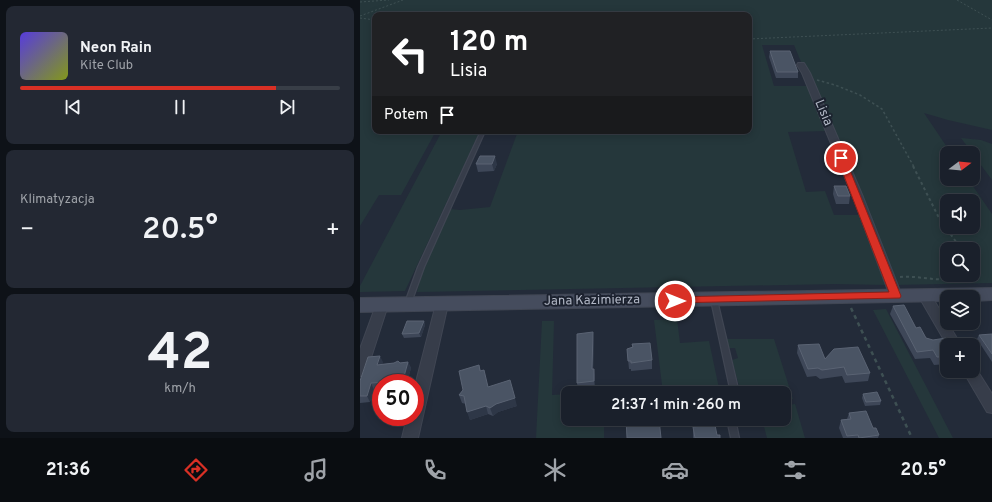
<!DOCTYPE html>
<html lang="pl">
<head>
<meta charset="utf-8">
<style>
  body { margin:0; font-family:Overpass,sans-serif; background:#232833; color:#f1f3f6; height:100vh; display:flex; flex-direction:column; font-size:15px; white-space:nowrap }
  * { box-sizing:border-box; margin:0 }
  p { font-size:13px; color:#9fa3a9 }
  .icon { flex:none; width:22px; height:22px; fill:none; stroke:currentColor; stroke-width:2; stroke-linecap:round; stroke-linejoin:round }
  .map { position:relative; flex:1; overflow:hidden }
  .side { display:flex; flex-direction:column; gap:6px; padding:6px; background:#0e1218; width:360px }
  .side>* { flex:none }
  .hud { position:absolute; left:12px; top:12px; width:380px; height:122px; border-radius:8px; box-shadow:0 2px 10px #0003,0 0 0 1px #383e47; background:#202124; color:#fff; overflow:hidden }
  .needle { width:26px; rotate:74deg }
  .controls { position:absolute; left:580px; top:146px; display:grid; gap:8px }
  .controls a { display:grid; place-items:center; width:40px; height:40px; border-radius:8px; background:#1a202b; box-shadow:0 2px 10px #0003,0 0 0 1px #383e47; font-size:20px }
  .speed { position:absolute; left:12px; top:374px; display:flex; gap:8px; font-size:20px; font-weight:700; text-align:center }
  .speed>* { display:grid; place-content:center; width:52px; height:52px; border-radius:50%; background:#1a202b; box-shadow:0 2px 10px #0003,0 0 0 1px #383e47; line-height:1 }
  .speed .limit { border:6px solid #d22; background:#fff; color:#111 }
  .pin { position:absolute; display:grid; place-items:center; width:34px; height:34px; color:#fff; margin:-17px; border:2px solid #fff; border-radius:50%; box-shadow:0 1px 4px #0007 }
  .me { position:absolute; width:44px; margin:-22px; rotate:90deg; stroke-linejoin:round; filter:drop-shadow(0 0 3px #0008) }
  .turn { display:flex; align-items:center; gap:14px; height:84px; padding:0 12px; font-size:18px }
  .turn .icon { width:52px; height:52px; stroke-width:2.5 }
  .turn b { display:block; font-size:28px; line-height:34px }
  .then { display:flex; align-items:center; height:38px; padding:0 12px; background:#0003; gap:8px; font-size:15px }
  .big { font-size:30px; font-weight:600; line-height:1.1 }
  .side .widget { flex:1; display:flex; flex-direction:column; justify-content:center; gap:6px; min-width:0; padding:0 14px; border-radius:8px; background:#232833 }
  .side .dial { align-items:center; gap:0 }
  .dial b { font-size:52px; line-height:1 }
  .song { display:flex; align-items:center; gap:12px }
  .cover { width:48px; height:48px; border-radius:6px; background:linear-gradient(135deg,hsl(250 70% 55%),hsl(70 70% 35%)) }
  .played { height:4px; border-radius:2px; background:linear-gradient(90deg,#d93025 80%,#383e47 80%) }
  .keys { display:flex; justify-content:space-around; direction:ltr }
  .heat { display:flex; justify-content:space-between; align-items:center; font-size:22px; direction:ltr }
  .trip { position:absolute; left:201px; top:386px; width:230px; height:40px; border-radius:8px; background:#1a202b; box-shadow:0 2px 10px #0003,0 0 0 1px #383e47; font-weight:600; line-height:40px; text-align:center }
  .tabs { display:flex; height:64px; justify-content:space-around; align-items:center; background:#0a0d11; color:#9fa3a9 }
  .tabs .icon { width:28px; height:28px }
  .tabs .active { color:#d93025 }
  .tabs b { font-size:18px; color:#f1f3f6 }
  main { display:flex; flex:1; min-height:0 }
  .map>svg:first-child { display:block }
  .green { fill:#25373b; fill-rule:evenodd }
  .lines { fill:none; stroke-linecap:round; stroke-linejoin:round }
  .service-casing { stroke:#404653; stroke-width:2.5 }
  .minor-casing { stroke:#404653; stroke-width:2 }
  .secondary-casing { stroke:#404653; stroke-width:2 }
  .path-far3 { stroke:#3e5053; stroke-width:1; stroke-dasharray:2 2; stroke-linecap:butt }
  .path-far2 { stroke:#3e5053; stroke-width:1.5; stroke-dasharray:2.5 2.5; stroke-linecap:butt }
  .path-far1 { stroke:#3e5053; stroke-width:2; stroke-dasharray:3 3; stroke-linecap:butt }
  .path { stroke:#3e5053; stroke-width:2.5; stroke-dasharray:4 4; stroke-linecap:butt }
  .service { fill:#373d4a; fill-rule:evenodd }
  .minor { fill:#373d4a; fill-rule:evenodd }
  .secondary { fill:#454c5d; fill-rule:evenodd }
  .wall { fill:#3e4758 }
  .shaded-wall { fill:#2e3747 }
  .building { fill:#4a5464; stroke:#5a6373 }
  .route { fill:#d93025; stroke:#8d1f18 }
  .labels { text-anchor:middle; dominant-baseline:central; stroke-width:4; stroke-linejoin:round; paint-order:stroke }
  .street-label { font-size:13px; fill:#b2b8c6; stroke:#1c222f }
</style>
</head>
<body>
<main>
<section class="side">
<div class="widget">
<div class="song"><i class="cover"></i><div><b>Neon Rain</b><p>Kite Club</p></div></div>
<div class="played"></div>
<div class="keys"><svg class="icon" aria-label="previous" viewBox="0 0 24 24"><path d="M18 5L8 12l10 7zM5 5v14"/></svg><svg class="icon" aria-label="pause" viewBox="0 0 24 24"><path d="M8 5v14M16 5v14"/></svg><svg class="icon" aria-label="next" viewBox="0 0 24 24"><path d="M6 5l10 7-10 7zM19 5v14"/></svg></div>
</div>
<div class="widget"><p>Klimatyzacja</p>
<div class="heat"><a>−</a><b class="big">20.5°</b><a>+</a></div>
</div>
<div class="widget dial"><b>42</b><p>km/h</p></div>
</section>
<div class="map">
<svg width="632" height="438" viewBox="0 0 632 438">
  <rect width="100%" height="100%" fill="#232b39"/>
  <path class="green" d="M0,0h632v130l-44,-10 -24,-7 27,40h-4v26h21l24,35v69l-99,2 -99,-240h-32l12,41h34l19,45 -39,1 18,60 19,-1 9,24h27l27,70 -53,-1 -418,8 5,-21 28,-62 10,1 30,-3 28,-76h231v-116h-374v116h61l-35,64h-22l-19,31zM587,201h26v26h-26zM587,249h26v26h-26z
    M82,131h38l-75,160 -45,1v-6z
    M601,138l20,2 11,4v36z
    M526,309l67,129h-14l-66,-128z
    M317,319l3,24 29,-2 11,52h-57l-9,-73z
    M182,321h12l-2,74 16,-1v25h36v19h-68z
    M366,339h48l19,60 -9,1v-7h-43l-9,-33 6,-2 -3,-10h-6z
    M435,404l10,34h-38l-5,-19h22v-13z
    M306,419h60v1l-59,7z"/>
  <g class="lines">
    <defs>
      <path id="service" d="M121,131h4l-61,136 -13,36 -1,2h-4l-1,-2 13,-36z
        M352,298h4l1,2 22,93h-8l-20,-93z
        M367,419h8l4,19h-8z"/>
      <path id="minor" d="M438,63h6l6,10 53,124 39,99 -1,3 -5,1 -5,-1 -1,-3 -37,-99 -51,-124 -5,-8z
        M564,291l5,1 32,53h-14l-29,-50 1,-3z
        M82,299l5,2 1,3 -30,134h-16l5,-21h8v-31l21,-82 1,-3z
        M22,300l5,2 1,3 -21,65 -2,4 -5,2v-27l16,-44 1,-3z
        M613,366l2,1 17,27v19l-5,-1 -24,-41h10z"/>
      <path id="secondary" d="M632,288v12l-19,1v-4h-26v4l-587,11v-14z"/>
    </defs>
    <use href="#service" class="service-casing"/>
    <use href="#minor" class="minor-casing"/>
    <use href="#secondary" class="secondary-casing"/>
    <path class="path-far3" d="M597,0l35,20
      M0,2l29,-2
      M0,16l43,-16
      M0,18l15,2
      M389,39l243,-11"/>
    <path class="path-far2" d="M457,80l18,5 25,10 22,14 32,58"/>
    <path class="path-far1" d="M553,166l25,50 23,33
      M540,277c22,-2 46,8 67,-2"/>
    <path class="path" d="M491,308l61,130"/>
    <use href="#service" class="service"/>
    <use href="#minor" class="minor"/>
    <use href="#secondary" class="secondary"/>
  </g>
  <path class="wall" d="M410,51l28,21v6h-22l-7,-21z
    M116,164h21l-3,7 -16,1z
    M474,186l16,10 -1,8h-13l-3,-10z
    M533,306l33,32 21,7v17l-1,2 -12,1 -4,-7 -15,1 -25,-45z
    M64,321l1,4 -4,12 -17,1 -2,-4z
    M632,334v28l-15,-23 2,-4z
    M234,341l-1,28 2,8v12l-17,2 -1,-8z
    M272,344l20,16v9l-21,2v-2h-2l-2,-20 5,-1z
    M438,345l27,14 45,14 -2,8 -23,2 -3,-7 -22,3 -4,-3 -9,1 -10,-24z
    M23,362l-1,2 26,-2 3,6 -4,15h-26v6l-7,1 -4,12 -10,1v-22z
    M119,365l2,6 7,16 29,19 -19,6 -5,4 -5,-2 -18,6 -4,-16 -4,-1 -3,-8 4,-5z
    M503,394l18,7 -1,4 -15,1 -3,-8z
    M489,413l24,15 6,7 -1,3h-35l-4,-10 2,-8 6,-1z
    M333,427l24,8 3,3h-27z"/>
  <path class="shaded-wall" d="M135,156l2,8 -3,7 -2,-7z
    M64,321l1,4 -4,12 -2,-4z
    M233,332l1,9 -1,36 -1,-8z
    M20,356l3,6 -3,9 -3,-6z
    M48,362l3,6 -4,15h-3l-1,-3z
    M234,369l1,8v12l-1,-8z
    M11,383l3,7 -4,12 -3,-6z
    M155,398l2,8 -19,6 -5,4 -3,-8 6,-4z
    M126,406l2,8 -18,6 -3,-8z"/>
  <path class="building" d="M410,51h20l8,21h-21z
    M120,156h15l-3,8h-16z
    M474,186h12l4,10h-12z
    M544,305l12,23 4,-1 6,11 7,2 13,-2 4,7h-3v3l-3,1 3,4v4h-10l-4,-7 -16,2 -24,-46z
    M47,321h17l-5,12 -17,1z
    M233,332l-1,37h2v12l-17,2v-49z
    M632,334v20l-13,-19z
    M290,343l2,17 -21,3v-2h-3l-1,-12 6,-2 -1,-3z
    M459,344l6,15 9,-10 24,-2 12,26 -23,2 -3,-8 -22,3 -4,-2 -10,1 -10,-24z
    M20,356l-3,9 17,-2 4,-2 2,2 8,-1 -5,18 -2,1 -1,2h-12v-1l-17,1 -4,13h-7v-15l8,-24z
    M119,365l1,6 4,-1 4,17 22,-7 5,18 -19,6 -6,4 -4,-2 -19,6 -3,-16 -5,-1 4,-5 -4,-19z
    M517,392l4,9 -15,1 -3,-8z
    M506,411l7,17h3l3,7 -20,3 -1,-3 -11,1 -6,-16 10,-1 -2,-6z
    M266,419h33l2,19h-34z
    M355,425l2,10h3v3h-25l-2,-11z"/>
  <path class="route" d="M481,155l4,3 56,138 -1,2 -229,5 -1,-2 1,-3 4,-1 214,-5 -52,-134z"/>
  <g class="labels">
    <g class="street-label">
      <text transform="translate(463 113) rotate(67)">Lisia</text>
      <text transform="translate(232 301) rotate(-1)">Jana Kazimierza</text>
    </g>
  </g>
</svg>
<div class="controls">
<a><svg class="needle" viewBox="-14 -14 28 28"><path d="M0-13l5 13h-10z" fill="#e53935"/><path d="M0 13l5-13h-10z" fill="#9fa3a9"/></svg></a>
<a><svg class="icon" aria-label="sound" viewBox="0 0 24 24"><path d="M4 9h4l5-4v14l-5-4H4zM17 9q2 3 0 6"/></svg></a>
<a><svg class="icon" aria-label="search" viewBox="0 0 24 24"><circle cx="10" cy="10" r="6"/><path d="M15 15l6 6"/></svg></a>
<a><svg class="icon" aria-label="layers" viewBox="0 0 24 24"><path d="M12 4l9 5-9 5-9-5zM3 14l9 5 9-5"/></svg></a>
<a>+</a>
</div>
<div class="speed"><div class="limit">50</div></div>
<div class="pin" style="left:481px;top:158px;background:#d93025"><svg class="icon" aria-label="arrive" viewBox="0 0 24 24"><path d="M6 21V4h12l-3 4 3 4H6"/></svg></div>
<svg class="me" style="left:315px;top:301px" viewBox="-20 -20 40 40"><circle r="17" fill="#d93025" stroke="#fff" stroke-width="3"/><path d="M0-11L8 9 0 5-8 9z" fill="#fff"/></svg>
<div class="trip">21:37 · 1 min · 260 m</div>
<div class="hud">
<div class="turn"><svg class="icon" aria-label="left" viewBox="0 0 24 24"><path d="M17 20v-9H6M10 6l-5 5 5 5"/></svg><div><b>120 m</b>Lisia</div></div>
<div class="then">Potem<svg class="icon" aria-label="arrive" viewBox="0 0 24 24"><path d="M6 21V4h12l-3 4 3 4H6"/></svg></div>
</div>
</div>
</main>
<nav class="tabs">
<b>21:36</b>
<svg class="icon active" aria-label="directions" viewBox="0 0 24 24"><path d="M12 3l9 9-9 9-9-9zM9 14v-3h6M13 9l2 2-2 2"/></svg>
<svg class="icon" aria-label="music" viewBox="0 0 24 24"><path d="M9 18V5l10-2v13"/><circle cx="6" cy="18" r="3"/><circle cx="16" cy="16" r="3"/></svg>
<svg class="icon" aria-label="phone" viewBox="0 0 24 24"><path d="M5 4h4l2 5-3 2q2 4 5 5l2-3 5 2v4C11 20 4 13 5 4z"/></svg>
<svg class="icon" aria-label="climate" viewBox="0 0 24 24"><path d="M12 3v18M4 7l16 10M4 17L20 7"/></svg>
<svg class="icon" aria-label="car" viewBox="0 0 24 24"><path d="M5 17H2v-5l4-1 3-4h7l3 4 3 1v5h-3M9 17h6M6 11h13"/><circle cx="7" cy="17" r="2"/><circle cx="17" cy="17" r="2"/></svg>
<svg class="icon" aria-label="filters" viewBox="0 0 24 24"><path d="M4 7h16M4 17h16"/><circle cx="9" cy="7" r="2"/><circle cx="15" cy="17" r="2"/></svg>
<b>20.5°</b>
</nav>
</body>
</html>
